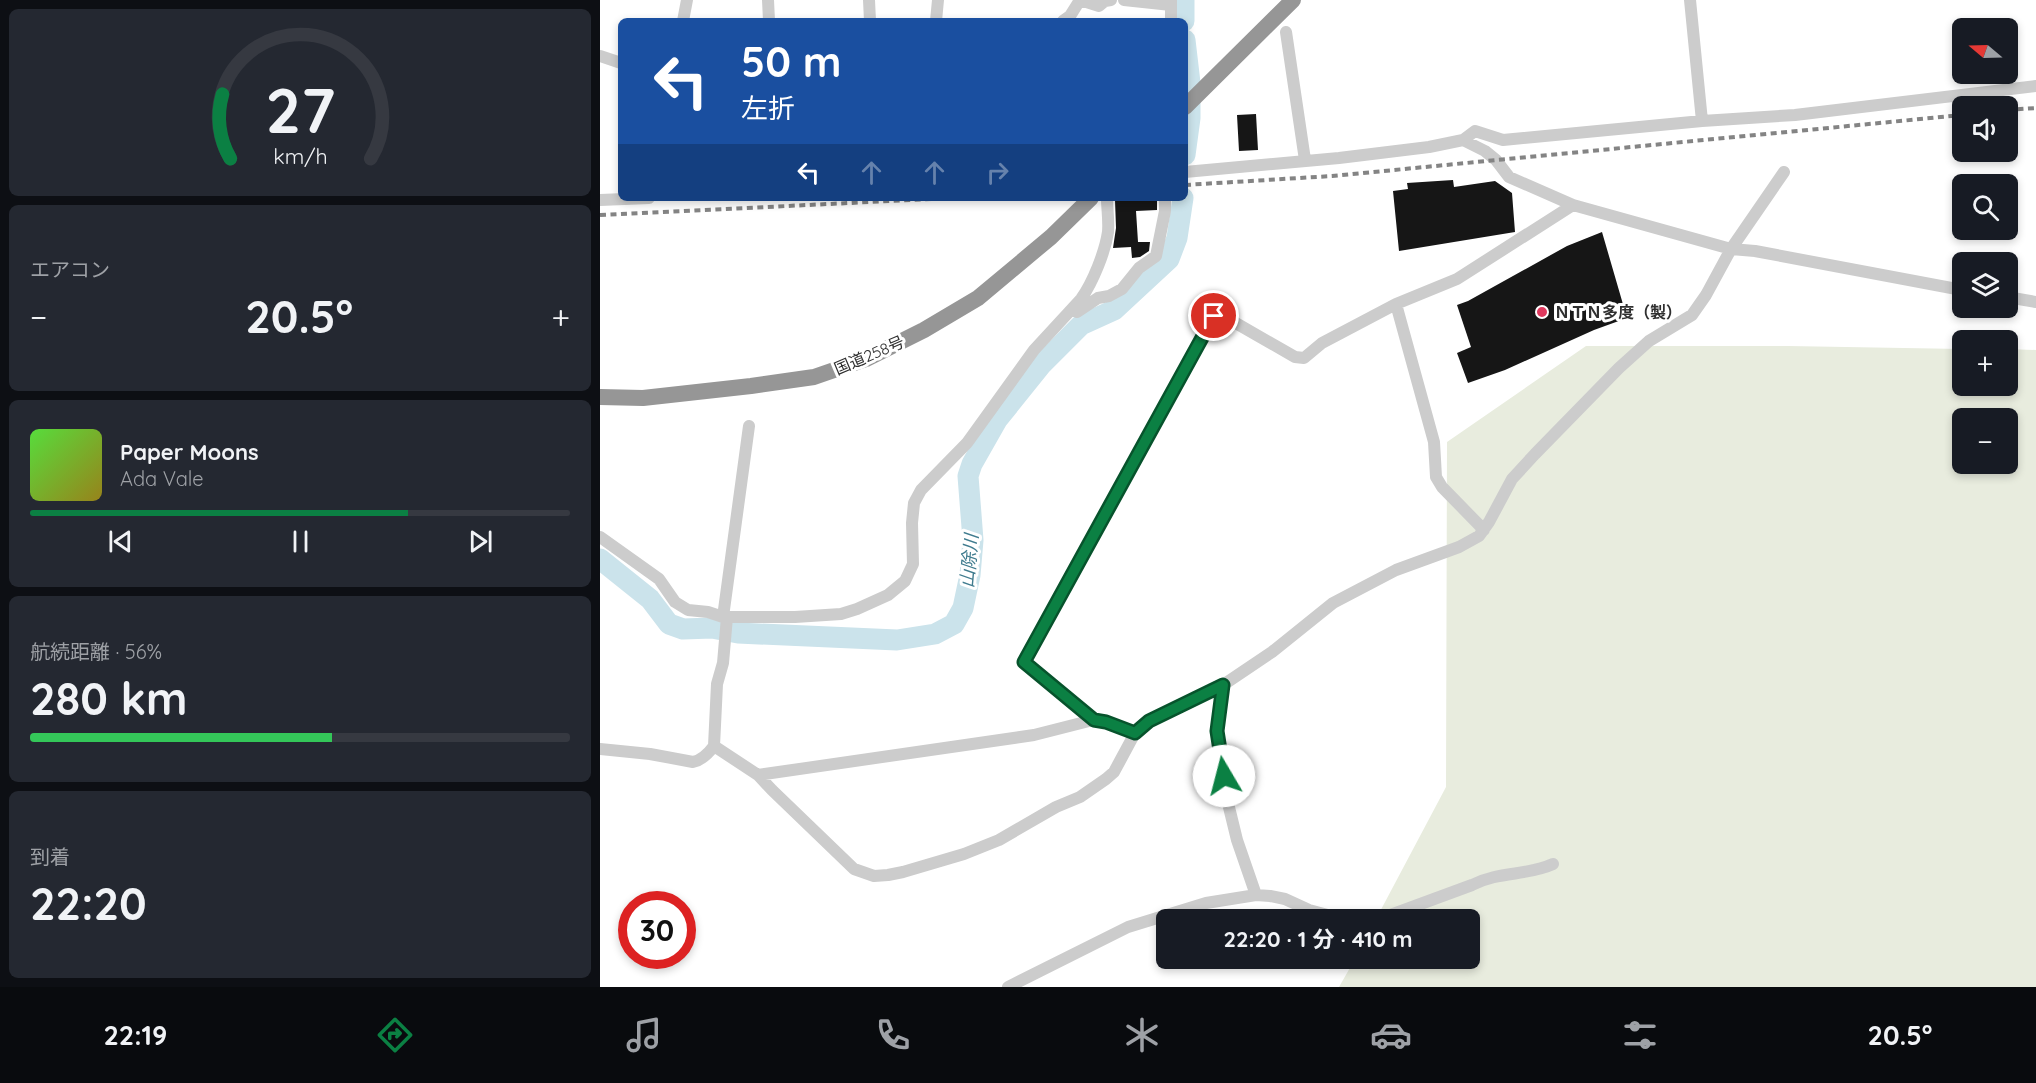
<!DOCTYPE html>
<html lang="ja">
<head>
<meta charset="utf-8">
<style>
  body { margin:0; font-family:Quicksand,"Noto Sans JP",sans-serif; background:#242831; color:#f1f3f6; height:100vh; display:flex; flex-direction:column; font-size:22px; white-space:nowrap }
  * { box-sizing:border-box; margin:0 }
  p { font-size:20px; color:#9ea1a6 }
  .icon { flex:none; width:33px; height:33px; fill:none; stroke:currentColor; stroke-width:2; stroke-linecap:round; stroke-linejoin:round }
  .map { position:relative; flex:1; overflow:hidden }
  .details { display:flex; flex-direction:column; gap:9px; padding:9px; background:#0d0f14; width:600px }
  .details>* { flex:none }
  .hud { position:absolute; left:18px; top:18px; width:570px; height:183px; border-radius:9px; box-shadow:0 3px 9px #0003; background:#1a4fa0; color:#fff; overflow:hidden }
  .needle { width:39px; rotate:289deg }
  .buttons { position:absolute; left:1352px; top:18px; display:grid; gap:12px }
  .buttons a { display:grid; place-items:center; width:66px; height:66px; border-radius:9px; background:#171b24; box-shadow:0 3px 9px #0003; font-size:30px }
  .speed { position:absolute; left:18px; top:891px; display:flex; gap:12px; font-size:30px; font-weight:700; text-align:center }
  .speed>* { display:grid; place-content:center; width:78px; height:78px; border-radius:50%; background:#171b24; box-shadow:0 3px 9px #0003; line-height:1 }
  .speed .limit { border:9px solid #d22; background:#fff; color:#111 }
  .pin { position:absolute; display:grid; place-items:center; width:51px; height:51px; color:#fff; margin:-26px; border:3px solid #fff; border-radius:50%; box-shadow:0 2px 6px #0007 }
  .me { position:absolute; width:66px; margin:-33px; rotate:352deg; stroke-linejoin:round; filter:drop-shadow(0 0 4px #0008) }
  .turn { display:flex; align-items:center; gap:21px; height:126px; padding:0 24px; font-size:27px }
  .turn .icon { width:78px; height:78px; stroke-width:2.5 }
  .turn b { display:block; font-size:42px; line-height:51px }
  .lanes { display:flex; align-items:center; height:57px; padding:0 24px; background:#0003; justify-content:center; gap:30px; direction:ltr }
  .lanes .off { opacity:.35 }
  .big { font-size:45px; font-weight:700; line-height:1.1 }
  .details .widget { flex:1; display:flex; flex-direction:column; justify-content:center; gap:9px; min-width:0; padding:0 21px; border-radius:9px; background:#242831 }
  .details .dial { align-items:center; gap:0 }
  .dial svg { height:156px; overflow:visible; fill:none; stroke:#363941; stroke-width:7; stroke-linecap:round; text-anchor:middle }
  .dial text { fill:#f1f3f6; stroke:none }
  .song { display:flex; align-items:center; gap:18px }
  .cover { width:72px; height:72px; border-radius:9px; background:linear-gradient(135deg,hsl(110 70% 55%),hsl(50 70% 35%)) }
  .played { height:6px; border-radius:3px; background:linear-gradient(90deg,#0b8043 70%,#363941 70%) }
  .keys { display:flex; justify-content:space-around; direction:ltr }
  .heat { display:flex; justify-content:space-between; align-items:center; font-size:33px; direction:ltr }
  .charge { height:9px; border-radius:4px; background:linear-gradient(90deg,#34c759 56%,#363941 0) }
  .trip { position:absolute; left:556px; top:909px; width:324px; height:60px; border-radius:9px; background:#171b24; box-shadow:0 3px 9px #0003; font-weight:700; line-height:60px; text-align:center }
  .dock { display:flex; height:96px; justify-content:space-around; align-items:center; background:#090b0e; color:#9ea1a6 }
  .dock .icon { width:42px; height:42px }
  .dock .current { color:#0b8043 }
  .dock b { font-size:27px; color:#f1f3f6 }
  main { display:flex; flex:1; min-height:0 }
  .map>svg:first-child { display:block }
  .green { fill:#e8ecde; fill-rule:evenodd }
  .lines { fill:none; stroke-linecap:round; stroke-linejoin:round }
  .river { stroke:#cbe3eb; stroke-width:21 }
  .building { fill:#161616 }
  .minor { stroke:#ccc; stroke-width:12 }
  .highway { stroke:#969696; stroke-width:16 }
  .rail { stroke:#848484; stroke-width:4; stroke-dasharray:6 4.5; stroke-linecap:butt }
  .route-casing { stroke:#07532c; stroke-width:15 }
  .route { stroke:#0b8043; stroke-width:10 }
  .poi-dot { fill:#df395e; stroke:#fff; stroke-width:2 }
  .labels { text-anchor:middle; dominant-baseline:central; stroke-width:6; stroke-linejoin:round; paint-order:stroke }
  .poi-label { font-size:16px; font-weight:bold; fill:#2f2f2f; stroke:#fff; text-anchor:start }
  .street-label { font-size:16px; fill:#2f2f2f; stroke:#fff }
  .water-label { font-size:18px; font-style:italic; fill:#407c8f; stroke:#fff }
</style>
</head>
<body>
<main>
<section class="details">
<div class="widget dial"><svg viewBox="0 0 100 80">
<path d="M14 69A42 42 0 1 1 86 69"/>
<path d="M14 69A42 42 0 0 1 10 36" stroke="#0b8043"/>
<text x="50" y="56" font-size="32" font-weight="700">27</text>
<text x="50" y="72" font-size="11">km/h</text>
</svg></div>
<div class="widget"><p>エアコン</p>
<div class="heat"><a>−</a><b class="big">20.5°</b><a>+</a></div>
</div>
<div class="widget">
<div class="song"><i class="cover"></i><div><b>Paper Moons</b><p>Ada Vale</p></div></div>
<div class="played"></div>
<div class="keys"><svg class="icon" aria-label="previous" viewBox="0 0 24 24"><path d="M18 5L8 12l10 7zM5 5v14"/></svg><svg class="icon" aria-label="pause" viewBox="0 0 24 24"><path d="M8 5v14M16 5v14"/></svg><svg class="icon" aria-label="next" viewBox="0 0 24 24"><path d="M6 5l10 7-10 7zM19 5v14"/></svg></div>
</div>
<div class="widget"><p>航続距離 · 56%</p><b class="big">280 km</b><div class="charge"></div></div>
<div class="widget"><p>到着</p><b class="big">22:20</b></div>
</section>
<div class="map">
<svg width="1436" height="987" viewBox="0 0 1436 987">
  <rect width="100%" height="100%" fill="#fff"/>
  <path class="green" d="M986,346h202l174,3v37h45v-37l29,1v637h-697l16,-28 115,-1v-38l-94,-1 70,-132 1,-345zM1362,418h45v46h-45z"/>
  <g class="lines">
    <path class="river" d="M584,0v21
      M585,40l5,43v35l-5,37
      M0,559l50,40 19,25 14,5 29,-1 26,5 159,7 38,-6 19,-10 9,-16 7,-33 3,-35 -5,-64 4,-12 25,-44 45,-56 39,-39 33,-15 55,-51 8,-21 6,-40"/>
  </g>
  <path class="building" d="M656,114l2,36 -19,1 -2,-36z
    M853,180l1,7 41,-6 17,12 3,39 -116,19 -6,-60 15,-2 -1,-6z
    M557,198v12l-21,1 2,31h12l-1,9 -9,6 -8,1 -1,-11 -18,1 3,-20 -1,-28z
    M1002,232l25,86 -33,12 -89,40 -37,13 -11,-30 14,-6 -14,-42 11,-4 99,-55z"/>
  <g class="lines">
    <path class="minor" d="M168,0l1,21
      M269,0l1,21
      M480,0l19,6 6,-5 6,-1
      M524,0l47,5
      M1090,0l12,121
      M83,21l4,-21
      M336,21l2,-21
      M463,21l7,-5 10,-16
      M571,21v-21
      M686,32l19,128
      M0,56l21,7
      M863,140l22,11 11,9 13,17 64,28 158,44 24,2 207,39
      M585,172l154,-14 90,-11 34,-7 12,-9 28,9 199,-19 93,-6 241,-29
      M0,200l49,-2
      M1407,297l29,5
      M796,304l38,138 2,35 6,10 42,43
      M477,312l21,-14 11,-2 13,-7 17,-21 17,-12 9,-45v-13
      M0,537l59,42 16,23 13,8 20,2 15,5h72l46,-3 16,-5 31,-14 17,-14 8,-17 -1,-41 2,-20 7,-13 46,-47 67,-93 47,-51c12,-17 24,-47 27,-67 1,-11 -1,-23 -1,-34
      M123,617l26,-191
      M623,685l-6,46 10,68 10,41 19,55
      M493,720l-69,-58 190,-346 5,-1 8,3 68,39 9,1 18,-15 74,-39 61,-25 116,-74
      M114,746l44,29 276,-40 59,-15 13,2 29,11
      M0,749l50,5 43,8c9,-2 15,-8 21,-16l3,-62 6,-21 4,-46
      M158,775l14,15 82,79 20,7 14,-1 15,-3 61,-18 35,-14 57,-33 24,-10 26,-18 8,-7 21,-39 14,-12 74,-36 49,-33 61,-49 63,-33 63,-23 20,-11 10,-14 23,-43 23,-25 84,-86 30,-27 43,-26 14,-20 25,-46 53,-77
      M777,920l95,-35c27,-14 55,-9 81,-21
      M408,987l120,-60 78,-24 50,-8 14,1 15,3 24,11 37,10"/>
    <path class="highway" d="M585,107l108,-107
      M0,397l43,1 108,-12 63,-9 52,-18 58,-29 54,-32 73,-61 40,-39"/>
    <path class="rail" d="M1407,110l29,-2
      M585,185l147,-9 630,-61
      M0,215l353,-17"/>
  </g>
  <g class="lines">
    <defs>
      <path id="route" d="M614,316l-190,346 70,58 12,2 29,11 14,-12 74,-36 -6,46 7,45"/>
    </defs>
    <use href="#route" class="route-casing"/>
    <use href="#route" class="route"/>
  </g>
  <circle class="poi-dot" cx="942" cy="312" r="6"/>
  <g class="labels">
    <g class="poi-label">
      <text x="954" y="312">ＮＴＮ多度（製）</text>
    </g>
    <g class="street-label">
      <text transform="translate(269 355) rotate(-23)">国道258号</text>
    </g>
    <g class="water-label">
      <text transform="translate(369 561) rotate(-85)">山除川</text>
    </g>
  </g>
</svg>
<div class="buttons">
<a><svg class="needle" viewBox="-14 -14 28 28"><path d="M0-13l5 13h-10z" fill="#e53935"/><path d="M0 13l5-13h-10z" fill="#9ea1a6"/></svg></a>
<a><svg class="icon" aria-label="sound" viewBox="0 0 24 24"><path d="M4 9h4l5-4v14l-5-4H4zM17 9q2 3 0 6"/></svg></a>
<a><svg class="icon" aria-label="search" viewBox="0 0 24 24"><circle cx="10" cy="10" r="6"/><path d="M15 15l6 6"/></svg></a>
<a><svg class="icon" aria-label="layers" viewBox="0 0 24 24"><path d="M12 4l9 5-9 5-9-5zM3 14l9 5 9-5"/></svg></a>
<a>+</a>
<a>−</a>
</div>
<div class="speed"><div class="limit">30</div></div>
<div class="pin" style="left:614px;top:316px;background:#d93025"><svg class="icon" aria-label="arrive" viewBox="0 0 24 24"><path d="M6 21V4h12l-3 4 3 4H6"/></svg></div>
<svg class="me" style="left:624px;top:776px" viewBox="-20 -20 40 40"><circle r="19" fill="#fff"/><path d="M0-13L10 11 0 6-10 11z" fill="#0b8043"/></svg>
<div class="trip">22:20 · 1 分 · 410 m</div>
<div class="hud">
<div class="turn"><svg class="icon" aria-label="left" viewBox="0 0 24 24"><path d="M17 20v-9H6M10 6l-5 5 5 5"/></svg><div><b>50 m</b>左折</div></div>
<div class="lanes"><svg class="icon" aria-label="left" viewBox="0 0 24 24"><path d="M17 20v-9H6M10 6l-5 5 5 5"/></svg><svg class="icon off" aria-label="ahead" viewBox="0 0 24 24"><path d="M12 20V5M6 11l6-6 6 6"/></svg><svg class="icon off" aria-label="ahead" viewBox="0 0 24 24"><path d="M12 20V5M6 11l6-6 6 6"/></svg><svg class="icon off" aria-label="right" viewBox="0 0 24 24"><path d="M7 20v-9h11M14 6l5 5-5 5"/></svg></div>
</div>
</div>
</main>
<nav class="dock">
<b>22:19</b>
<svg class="icon current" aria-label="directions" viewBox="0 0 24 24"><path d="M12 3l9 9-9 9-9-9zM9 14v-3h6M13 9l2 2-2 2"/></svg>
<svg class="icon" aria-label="music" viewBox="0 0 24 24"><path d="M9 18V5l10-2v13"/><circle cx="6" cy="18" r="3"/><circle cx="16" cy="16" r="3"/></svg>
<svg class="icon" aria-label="phone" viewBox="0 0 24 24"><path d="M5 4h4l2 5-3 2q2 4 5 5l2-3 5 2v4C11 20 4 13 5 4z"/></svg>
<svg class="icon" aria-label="climate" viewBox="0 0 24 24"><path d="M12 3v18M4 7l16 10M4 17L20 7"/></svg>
<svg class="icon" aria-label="car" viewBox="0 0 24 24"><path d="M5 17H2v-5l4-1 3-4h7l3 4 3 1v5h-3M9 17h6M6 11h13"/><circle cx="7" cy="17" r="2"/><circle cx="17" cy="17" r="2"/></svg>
<svg class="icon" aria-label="filters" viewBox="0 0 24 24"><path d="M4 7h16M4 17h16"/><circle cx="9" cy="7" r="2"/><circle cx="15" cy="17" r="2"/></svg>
<b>20.5°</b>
</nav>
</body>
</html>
